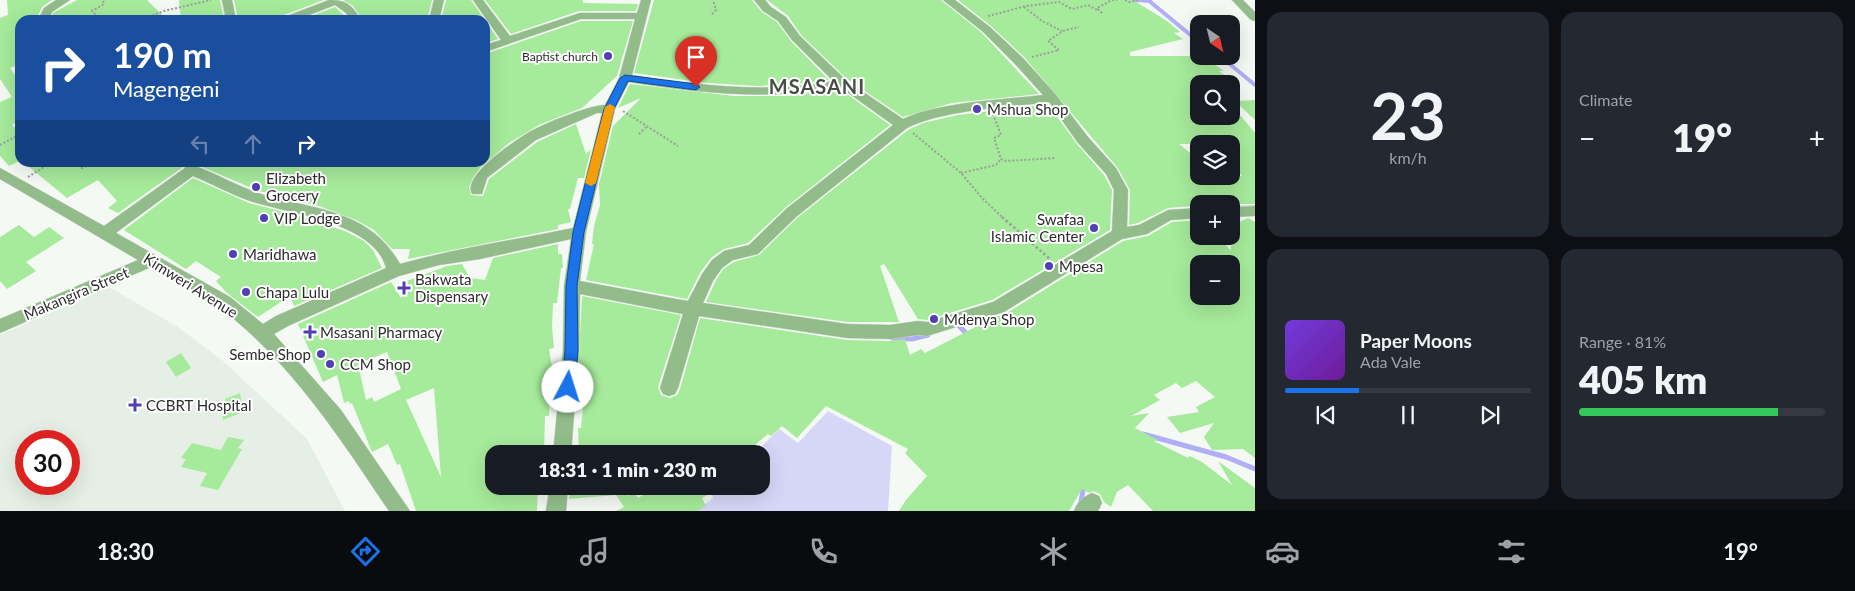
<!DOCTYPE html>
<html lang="en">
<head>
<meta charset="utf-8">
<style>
  body { margin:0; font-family:Lato,sans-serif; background:#242831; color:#f1f3f6; height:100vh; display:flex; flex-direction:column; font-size:19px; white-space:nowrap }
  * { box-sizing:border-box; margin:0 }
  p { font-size:16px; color:#9ea1a6 }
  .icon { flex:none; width:28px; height:28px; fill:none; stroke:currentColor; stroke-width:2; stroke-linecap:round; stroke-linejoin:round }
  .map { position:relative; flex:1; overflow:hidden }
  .drawer { display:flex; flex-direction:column; gap:12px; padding:12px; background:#0d0f14; width:600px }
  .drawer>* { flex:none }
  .hud { position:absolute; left:15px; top:15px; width:475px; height:152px; border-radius:15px; box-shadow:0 5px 20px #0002; background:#1a4fa0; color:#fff; overflow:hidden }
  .needle { width:32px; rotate:145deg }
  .controls { position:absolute; left:1190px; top:15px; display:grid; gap:10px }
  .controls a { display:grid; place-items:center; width:50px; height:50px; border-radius:10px; background:#171b24; box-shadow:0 5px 20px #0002; font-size:25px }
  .speed { position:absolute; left:15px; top:430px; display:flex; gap:10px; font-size:25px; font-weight:700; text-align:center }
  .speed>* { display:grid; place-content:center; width:65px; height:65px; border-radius:50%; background:#171b24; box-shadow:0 5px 20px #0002; line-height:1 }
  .speed .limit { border:8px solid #d22; background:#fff; color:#111 }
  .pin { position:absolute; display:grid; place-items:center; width:42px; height:42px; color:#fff; margin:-51px -21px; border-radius:50% 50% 50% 0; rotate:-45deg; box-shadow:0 0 5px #0007 }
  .pin .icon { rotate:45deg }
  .me { position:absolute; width:55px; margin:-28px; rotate:5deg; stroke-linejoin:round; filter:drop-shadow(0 0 4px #0008) }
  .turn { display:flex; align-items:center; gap:18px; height:105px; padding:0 15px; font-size:22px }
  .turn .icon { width:65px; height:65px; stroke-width:2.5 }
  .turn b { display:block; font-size:35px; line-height:42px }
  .lanes { display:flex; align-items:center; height:48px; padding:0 15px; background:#0003; justify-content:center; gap:25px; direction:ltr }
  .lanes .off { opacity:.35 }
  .big { font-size:38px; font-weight:800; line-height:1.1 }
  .drawer .tile { flex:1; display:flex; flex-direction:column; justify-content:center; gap:8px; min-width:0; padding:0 18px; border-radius:15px; background:#242831 }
  .drawer .dial { align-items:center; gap:0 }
  .dial b { font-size:65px; line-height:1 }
  .song { display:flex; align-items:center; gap:15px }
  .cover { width:60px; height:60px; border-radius:8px; background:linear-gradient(135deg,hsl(260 70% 55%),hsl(280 70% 35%)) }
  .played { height:5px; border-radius:2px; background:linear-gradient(90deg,#1a73e8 30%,#363941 30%) }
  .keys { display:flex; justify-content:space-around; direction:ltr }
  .heat { display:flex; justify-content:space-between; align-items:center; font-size:28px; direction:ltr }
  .charge { height:8px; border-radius:4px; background:linear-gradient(90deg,#34c759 81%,#363941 0) }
  .drawer .tiles { flex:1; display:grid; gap:12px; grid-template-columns:repeat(2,1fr) }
  .trip { position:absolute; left:485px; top:445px; width:285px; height:50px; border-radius:15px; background:#171b24; box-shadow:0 5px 20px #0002; font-weight:800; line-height:50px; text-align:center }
  .dock { display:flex; height:80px; justify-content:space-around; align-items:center; background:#090b0e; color:#9ea1a6 }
  .dock .icon { width:35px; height:35px }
  .dock .on { color:#1a73e8 }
  .dock b { font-size:22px; color:#f1f3f6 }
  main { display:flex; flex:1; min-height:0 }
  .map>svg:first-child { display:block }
  .built { fill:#e6efe5; fill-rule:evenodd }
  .green { fill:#d6d7f7 }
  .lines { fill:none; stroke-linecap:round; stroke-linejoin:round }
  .stream-far1 { stroke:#b0aff6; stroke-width:4 }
  .stream { stroke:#b0aff6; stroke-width:5 }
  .building { fill:#a6ea9b; fill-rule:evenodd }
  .minor-casing { stroke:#d1d4d0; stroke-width:1 }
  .path-far1 { stroke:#9c9f9c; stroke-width:2; stroke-dasharray:2 2; stroke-linecap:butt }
  .path { stroke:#9c9f9c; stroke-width:2.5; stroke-dasharray:2.5 2.5; stroke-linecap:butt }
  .minor { fill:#92bd8b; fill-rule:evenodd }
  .route { fill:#1a73e8; stroke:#114b97 }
  .slow { fill:#f59e0b }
  .poi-dot { fill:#523eb5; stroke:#fff; stroke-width:2 }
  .labels { text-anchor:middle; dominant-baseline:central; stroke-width:4; stroke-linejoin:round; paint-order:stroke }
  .far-poi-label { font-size:12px; fill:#2b2c2b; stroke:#fff; text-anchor:end }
  .poi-label { font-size:15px; fill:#2b2c2b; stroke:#fff; text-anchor:start }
  .street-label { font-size:15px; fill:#2b2c2b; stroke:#fff }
  .district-label { font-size:20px; font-weight:bold; letter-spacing:1px; fill:#494c49; stroke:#fff }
</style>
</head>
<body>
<main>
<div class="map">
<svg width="1255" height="511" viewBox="0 0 1255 511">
  <rect width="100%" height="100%" fill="#f5f9f4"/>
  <path class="built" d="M109,287l69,40 45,34 84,78 38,72h-345v-176zM26,441h43v43h-43z"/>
  <path class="green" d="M828,411l64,35 -4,65h-192l17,-13 -2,-8 5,-4h45v-16l5,-5 -5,-6v-5l-6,-1 24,-24 19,14z"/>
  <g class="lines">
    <path class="stream-far1" d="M1148,0l51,42
      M1130,2l7,-2 13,1
      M1220,56l35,29"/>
    <path class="stream" d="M957,324l11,11
      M892,338l20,1 16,-4
      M1143,434l83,23 29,12
      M1076,511l5,-9 3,-18"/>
  </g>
  <path class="building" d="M7,0h45l-10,7 -6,13h-16v44l-10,4 10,14v38l-8,5 8,7v29l-11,5 -9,-10v-54l12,-5 -12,-18v-61l8,-3z
    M77,0h70l20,20h-117l3,-7z
    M179,0h41l4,20h-43z
    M234,0h90l-43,16 -2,4h-14l-2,-4 -25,4z
    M343,0h89l-5,20h-64l-10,-14z
    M446,0h25l14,20h-44z
    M485,0h98v3l55,1 -2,7h-57l-68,23z
    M654,0h98l10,12 15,10 14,19 38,39 -21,3 -50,3 -51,-3 -73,-10z
    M767,0h174l40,32 58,62 -87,9 -49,14 -56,-38 -46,-44 -13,-19z
    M958,0h175l34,21 13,11 -6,1 9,6 -53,13v4h72l22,15h-5l17,13h-37v32h42l14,17v71h-64l2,2 -25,2 -30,15 -9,2 1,-35 -13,-23 -93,-110 -33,-31zM1179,144h52v19l11,13h-43v-16z
    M335,7l14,13h-48z
    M485,20l13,19 -13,4z
    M581,21h52l-16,55 -35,32 -41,16 -32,19 -29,25 -7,10 -4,9 2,8 12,1 6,-17 48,-37 39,-18 10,30 5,-5 -7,29h-6l-8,31h-2l3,13 -13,3v4l-150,30 2,-10h-18l-18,-19 -18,-10 -37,-14 -60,-15 -59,-25v-4h93l4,2 2,-2h186v-108z
    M630,84l104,12h53l53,-7 50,36 -105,83 -37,35 -24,6 -13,9 -11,15 -13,26 -101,-19 8,-36h-2l2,-18 6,-21 -1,-21 14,-58 28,-28 -23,10z
    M1255,100v20l-20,-19z
    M1048,104l29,40 27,31 8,15 -2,40 -118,70 -65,20 -9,-1 -34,-55 -4,2 19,56h-52l-141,-20 9,-20 8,-13 11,-7 25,-7 38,-37 111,-88 15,-7 35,-8z
    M23,162h159l1,5 -65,46 -10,-5 9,-7 -19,-21 -31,18z
    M193,178l56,25 58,15 40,14 17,9 9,9 9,18 -88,38 -4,-10 -32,21 -31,-24 -11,-12 5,-4 -25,-16 -10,8 -62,-39z
    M1248,218l7,4v236l-12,-9 -31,1 -8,-13 10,-14 -34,10 -13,-16 32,-5 -3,-5 19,-10 -19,-16 -14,7 -6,-5 -22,12 6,5 -29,16 18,-3 -14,15 23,12 -4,1 34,17 2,-2 12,6 30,23 -14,-24 37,27v23h-102l-25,-26 -11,7 -6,15 -7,-5 -4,-8 -7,-3 -4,2 -7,-4 -13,22h-170l7,-11 21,-24 -22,-23 3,-4 -82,-43 -29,32 -15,-12 -11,10 -3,-2 -24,20h-165l-1,-26h3l3,-32h-7l5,-100 99,19 -23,72 3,8 9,3 7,-3 3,-6 20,-71 147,22 43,1 15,-2 5,16 11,-6 4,4 68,-35 12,-4 118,-73 25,-5 24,-14 27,-2v16h19l13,15v-25zM1191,264h40v32h-7l-15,9 -10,-8v-24z
    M19,225l15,12 15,-10 15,11 -38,24 10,9 -29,18 -7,-8v-44z
    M558,244v10h4l1,14h-2l-4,35h-4l-1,24 2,21 -5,1 3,18v24l-2,1 -1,24h-4l-1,36 -2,2h-48v32h44l-1,25h-121l-16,-47 -3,1 -9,-21 -16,8 -20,-49 -2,1 -1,-3 -5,2 -7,-28 -14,7 -25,-58 93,-42 10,16 3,-16 43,-16 15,-2 8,14 15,2 8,-22zM387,352l14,37 -27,13 -2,-5 -6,3 -8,-36zM434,388l7,89 -35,-77z
    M181,353l10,15 -15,9 -10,-15z
    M240,393l3,19 -20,8 -2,-13 5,-3 -1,-5z
    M228,437l16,3 -6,8 4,1 -24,41 -18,-4 7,-13 -26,-6 5,-8 -5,-1 11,-15 29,7z
    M570,486h57l1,10 6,-4 4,6 20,-12h63l-19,12 4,8 -8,5h-82l8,-4 -8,-12 -47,4z"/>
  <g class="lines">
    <defs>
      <path id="minor" d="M56,0h14l-18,12 -4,8h-10l6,-12z
        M222,0h10l4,20h-10z
        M329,0c18,0 23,5 32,20h-10l-5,-7 -11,-8 -39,15h-15l1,-2z
        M434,0h10l-5,20h-10z
        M473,0h10l27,36 70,-23h57l4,-13h10l-19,75c65,10 135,19 201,6l-41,-41 -14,-19 -15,-10 -9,-11h11l6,7 15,10 14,19 46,44 57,39c37,-17 98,-19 140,-24l-28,-31 -33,-33 -39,-31h12l35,27 33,31 33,37 32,42 28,31 12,22 -1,37 12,-2 29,-15 31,-2v10l-28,2 -24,14 -25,5 -118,73 -77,24 -9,-1 -28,4 -43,-1 -148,-22 -21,72 -3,6 -6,2 -6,-2 -3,-6 23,-74 -103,-20 -1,56 -8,104h-18l10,-104 1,-64 7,-47 -91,20 -41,6 -40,11 -111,50 -14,8 67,76 69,101h-21c-49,-73 -99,-150 -169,-203 -21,-16 -46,-28 -69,-41l-151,66v-14l138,-59 -138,-81v-11l104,58 81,-58 -1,-6h14v5c20,8 40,19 60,26 54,17 111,15 142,71 57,-16 115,-24 173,-36l29,-115h-5l-61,27 -49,38 -5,16h-10c-10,-18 40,-51 54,-60 14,-9 63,-29 79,-29l14,-27 16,-59h-54l-96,33v-7l16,-5zM629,82c70,11 141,19 211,5l53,38 -107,84 -37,36 -25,6 -12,9 -10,14 -14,27 -12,-2 -96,-18 6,-49 29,-123zM1049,102l29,41 28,31 8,16 -2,41 -119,71 -66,20 -9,-1 -28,4 -43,-1 -144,-21 10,-22 9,-13 11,-8 25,-6 38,-37 111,-89c39,-19 98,-20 142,-26zM193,176c19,8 37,18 57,25 39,13 124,21 136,67l-110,48 -13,8 -33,-27 -114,-64z
        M1232,0h11l12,12v9l-4,-1z
        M1255,206v10l-24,1v-10z
        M550,486h18l-2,25h-20z
        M1092,493l7,3 3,7 -4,8h-24c4,-9 9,-14 18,-18z"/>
    </defs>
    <use href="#minor" class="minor-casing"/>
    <path class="path-far1" d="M1125,0l4,2 9,-2
      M1024,7l18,14 20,10
      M1102,13l-5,-5 15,-8h5
      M712,14l4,-4 -3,-10
      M988,16l38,-10 33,-4 13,7 16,-4 9,5
      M101,20l-9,-9 12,-7 -1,-4
      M141,20l23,-9 47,-11
      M1032,57l27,-7 -11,-9 15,-10 16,-4
      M623,111l55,35
      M993,114l8,21 -7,3 7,21 5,2 50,-3
      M913,133l48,40 21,25 21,20
      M639,134l7,-7
      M0,145l20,-11
      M75,162l7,6 15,-6
      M961,173l35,-8 5,-6
      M28,177l24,-15"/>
    <path class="path" d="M1002,217l48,42"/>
    <use href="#minor" class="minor"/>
  </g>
  <path class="route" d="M625,75l71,9 4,3 -4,3 -68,-9 -14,28 -30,123 -7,54 1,64 -3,37 -2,4 -5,2 -4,-2 -2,-4 3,-37 1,-64 7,-54 31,-123 16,-31z"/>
  <path class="slow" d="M610,104l5,3 -19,76 -5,3 -6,-3 20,-76z"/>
  <g class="poi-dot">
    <circle cx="608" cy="56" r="5"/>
    <circle cx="977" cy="109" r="5"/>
    <circle cx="256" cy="187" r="5"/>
    <circle cx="264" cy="218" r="5"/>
    <circle cx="1094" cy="228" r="5"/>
    <circle cx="233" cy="254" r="5"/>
    <circle cx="1049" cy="266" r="5"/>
    <path d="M401.5 280.5h5v5h5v5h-5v5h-5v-5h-5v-5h5z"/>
    <circle cx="246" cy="292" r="5"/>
    <circle cx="934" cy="319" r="5"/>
    <path d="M307.5 324.5h5v5h5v5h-5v5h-5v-5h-5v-5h5z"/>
    <circle cx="321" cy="354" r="5"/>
    <circle cx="330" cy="364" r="5"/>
    <path d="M132.5 397.5h5v5h5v5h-5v5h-5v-5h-5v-5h5z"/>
  </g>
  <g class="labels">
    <g class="far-poi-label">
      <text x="598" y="56">Baptist church</text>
    </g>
    <g class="poi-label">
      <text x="987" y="109">Mshua Shop</text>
      <text x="266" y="178">Elizabeth<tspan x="266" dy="17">Grocery</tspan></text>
      <text x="274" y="218">VIP Lodge</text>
      <text x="1084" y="219" text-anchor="end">Swafaa<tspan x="1084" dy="17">Islamic Center</tspan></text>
      <text x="243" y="254">Maridhawa</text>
      <text x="1059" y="266">Mpesa</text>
      <text x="415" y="279">Bakwata<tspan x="415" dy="17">Dispensary</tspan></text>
      <text x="256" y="292">Chapa Lulu</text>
      <text x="944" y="319">Mdenya Shop</text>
      <text x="320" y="332">Msasani Pharmacy</text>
      <text x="311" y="354" text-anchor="end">Sembe Shop</text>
      <text x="340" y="364">CCM Shop</text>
      <text x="146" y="405">CCBRT Hospital</text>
    </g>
    <g class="street-label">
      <text transform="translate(191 285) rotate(32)">Kimweri Avenue</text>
      <text transform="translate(76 293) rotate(-23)">Makangira Street</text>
    </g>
    <g class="district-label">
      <text x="817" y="86">MSASANI</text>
    </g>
  </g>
</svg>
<div class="controls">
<a><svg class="needle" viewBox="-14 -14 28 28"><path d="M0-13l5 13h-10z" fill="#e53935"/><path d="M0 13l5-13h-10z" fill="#9ea1a6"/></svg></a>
<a><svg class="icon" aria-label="search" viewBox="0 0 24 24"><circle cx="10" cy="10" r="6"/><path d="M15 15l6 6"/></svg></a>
<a><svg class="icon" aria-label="layers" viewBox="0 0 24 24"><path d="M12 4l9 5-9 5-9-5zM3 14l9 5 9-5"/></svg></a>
<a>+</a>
<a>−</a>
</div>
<div class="speed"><div class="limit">30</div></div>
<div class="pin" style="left:696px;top:87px;background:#d93025"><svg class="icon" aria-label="arrive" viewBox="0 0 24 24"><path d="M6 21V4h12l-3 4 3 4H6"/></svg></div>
<svg class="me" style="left:568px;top:387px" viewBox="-20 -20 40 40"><circle r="19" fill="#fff"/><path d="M0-13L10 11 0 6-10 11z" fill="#1a73e8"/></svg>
<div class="trip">18:31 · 1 min · 230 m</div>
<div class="hud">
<div class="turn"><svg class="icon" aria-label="right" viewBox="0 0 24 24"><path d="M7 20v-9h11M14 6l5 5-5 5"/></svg><div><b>190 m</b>Magengeni</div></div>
<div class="lanes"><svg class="icon off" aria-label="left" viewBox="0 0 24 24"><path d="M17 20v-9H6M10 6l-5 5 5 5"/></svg><svg class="icon off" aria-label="ahead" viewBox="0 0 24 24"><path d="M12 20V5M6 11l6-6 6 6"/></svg><svg class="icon" aria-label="right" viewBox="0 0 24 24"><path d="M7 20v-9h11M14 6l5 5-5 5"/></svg></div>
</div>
</div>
<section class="drawer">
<div class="tiles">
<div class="tile dial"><b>23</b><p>km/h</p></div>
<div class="tile"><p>Climate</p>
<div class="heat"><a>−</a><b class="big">19°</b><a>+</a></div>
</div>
<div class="tile">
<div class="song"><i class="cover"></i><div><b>Paper Moons</b><p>Ada Vale</p></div></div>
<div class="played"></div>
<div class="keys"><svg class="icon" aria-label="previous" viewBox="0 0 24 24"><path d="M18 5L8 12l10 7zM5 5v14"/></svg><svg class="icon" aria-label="pause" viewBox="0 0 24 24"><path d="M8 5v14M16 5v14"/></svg><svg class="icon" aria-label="next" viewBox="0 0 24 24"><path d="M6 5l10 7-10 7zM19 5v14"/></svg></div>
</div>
<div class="tile"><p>Range · 81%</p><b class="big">405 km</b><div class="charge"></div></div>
</div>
</section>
</main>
<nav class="dock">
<b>18:30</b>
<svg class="icon on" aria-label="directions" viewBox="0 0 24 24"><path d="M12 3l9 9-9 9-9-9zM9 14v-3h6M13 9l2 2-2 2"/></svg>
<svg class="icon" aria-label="music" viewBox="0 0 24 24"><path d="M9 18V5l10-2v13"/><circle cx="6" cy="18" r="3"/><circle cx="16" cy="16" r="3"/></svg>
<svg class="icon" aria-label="phone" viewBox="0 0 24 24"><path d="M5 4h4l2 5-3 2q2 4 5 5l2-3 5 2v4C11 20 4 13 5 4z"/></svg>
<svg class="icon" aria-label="climate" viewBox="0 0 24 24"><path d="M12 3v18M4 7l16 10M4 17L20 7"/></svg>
<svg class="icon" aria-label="car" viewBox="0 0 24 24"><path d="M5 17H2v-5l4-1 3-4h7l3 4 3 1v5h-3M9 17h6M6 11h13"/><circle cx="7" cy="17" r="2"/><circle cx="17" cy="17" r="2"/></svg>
<svg class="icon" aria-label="filters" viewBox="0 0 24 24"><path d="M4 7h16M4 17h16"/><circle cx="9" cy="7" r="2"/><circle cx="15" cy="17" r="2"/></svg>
<b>19°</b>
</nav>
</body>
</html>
